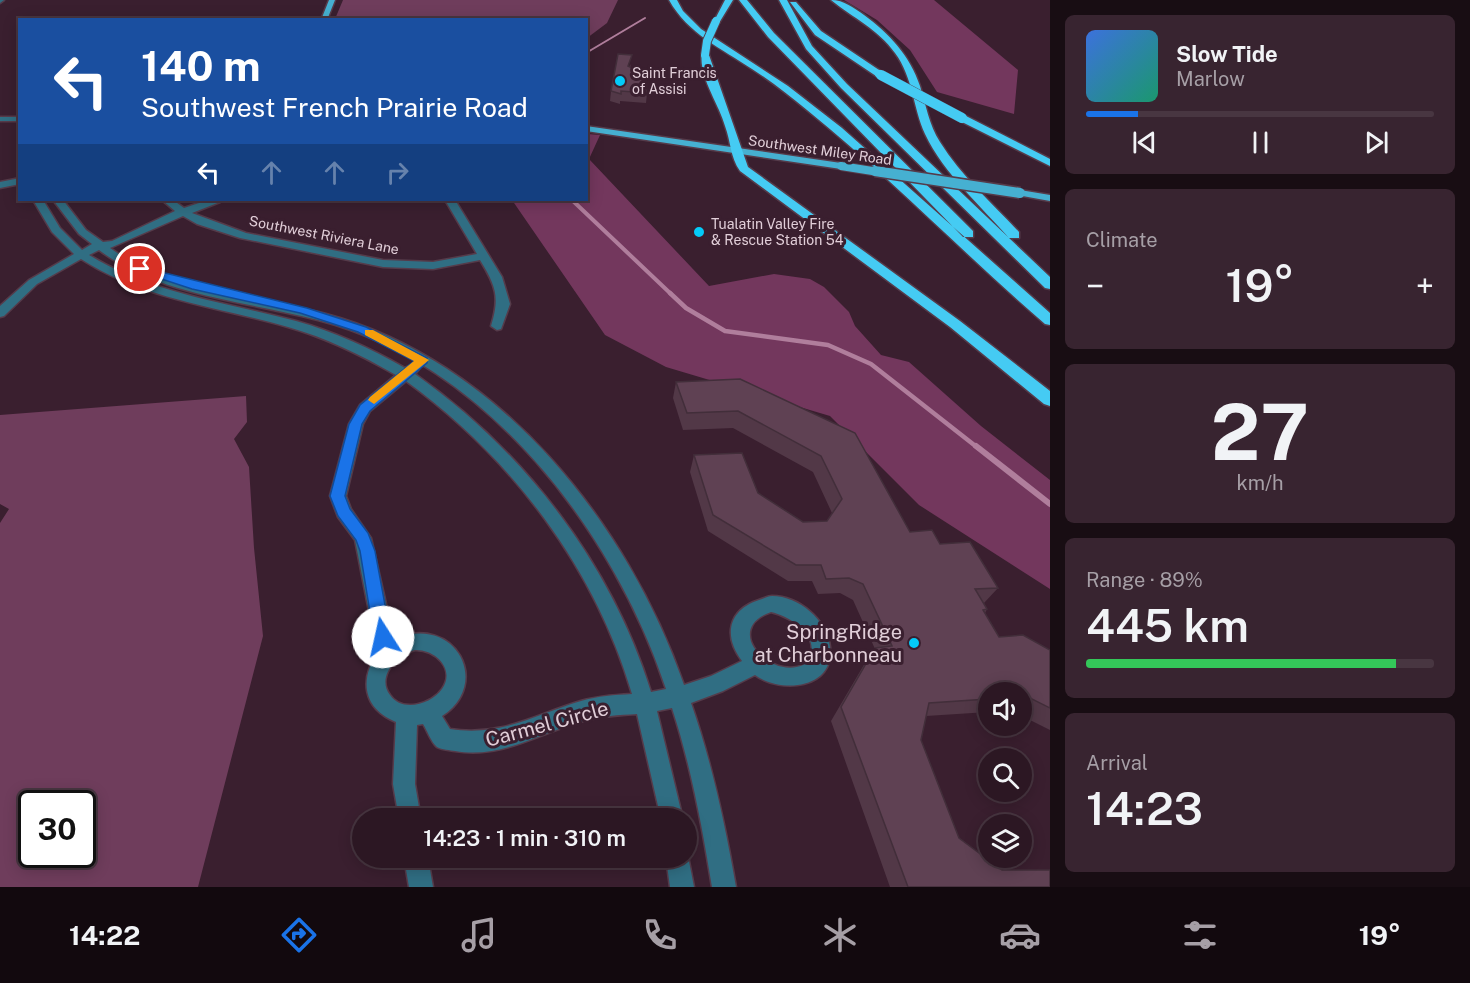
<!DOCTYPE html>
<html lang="en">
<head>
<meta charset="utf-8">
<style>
  body { margin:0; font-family:"Public Sans",sans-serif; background:#382430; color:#f1f3f6; height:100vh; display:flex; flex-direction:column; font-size:22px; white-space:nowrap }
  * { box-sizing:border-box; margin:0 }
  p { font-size:20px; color:#a69fa6 }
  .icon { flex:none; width:33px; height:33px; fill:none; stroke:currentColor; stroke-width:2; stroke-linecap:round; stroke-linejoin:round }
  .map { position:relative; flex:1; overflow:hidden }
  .details { display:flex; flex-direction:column; gap:15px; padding:15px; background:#180d13; width:420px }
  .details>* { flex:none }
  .guide { position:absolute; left:18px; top:18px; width:570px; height:183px; border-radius:0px; box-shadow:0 3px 15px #0003,0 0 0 2px #483641; background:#1a4fa0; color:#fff; overflow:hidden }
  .tools { position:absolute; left:978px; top:682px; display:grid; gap:12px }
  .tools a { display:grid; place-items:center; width:54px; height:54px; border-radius:50%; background:#2c1723; box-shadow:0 3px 15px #0003,0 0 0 2px #483641; font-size:30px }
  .speed { position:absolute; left:18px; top:790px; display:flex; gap:12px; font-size:30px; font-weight:700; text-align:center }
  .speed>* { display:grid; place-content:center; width:78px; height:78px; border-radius:50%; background:#2c1723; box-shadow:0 3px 15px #0003,0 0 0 2px #483641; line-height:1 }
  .speed .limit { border:3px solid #111; border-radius:9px; background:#fff; color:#111 }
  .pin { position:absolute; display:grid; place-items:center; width:51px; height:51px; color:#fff; margin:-26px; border:3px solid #fff; border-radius:50%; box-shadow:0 2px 6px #0007 }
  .me { position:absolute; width:66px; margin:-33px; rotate:350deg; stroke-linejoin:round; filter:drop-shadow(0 0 4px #0008) }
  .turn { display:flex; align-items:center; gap:21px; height:126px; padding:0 24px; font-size:27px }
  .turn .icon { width:78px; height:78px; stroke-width:2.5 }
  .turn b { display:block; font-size:42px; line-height:51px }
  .lanes { display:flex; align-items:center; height:57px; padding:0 24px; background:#0003; justify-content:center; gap:30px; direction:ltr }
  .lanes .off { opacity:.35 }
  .big { font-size:45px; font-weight:600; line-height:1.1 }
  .details .widget { flex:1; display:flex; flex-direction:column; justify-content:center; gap:9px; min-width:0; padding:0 21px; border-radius:9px; background:#382430 }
  .details .dial { align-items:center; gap:0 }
  .dial b { font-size:78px; line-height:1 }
  .song { display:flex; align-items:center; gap:18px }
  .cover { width:72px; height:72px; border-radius:9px; background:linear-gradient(135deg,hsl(220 70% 55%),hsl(160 70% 35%)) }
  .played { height:6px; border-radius:3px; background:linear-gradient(90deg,#1a73e8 15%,#483641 15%) }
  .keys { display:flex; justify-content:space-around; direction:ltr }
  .heat { display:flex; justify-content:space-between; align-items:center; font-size:33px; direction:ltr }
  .charge { height:9px; border-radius:4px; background:linear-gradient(90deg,#34c759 89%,#483641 0) }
  .trip { position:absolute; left:352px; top:808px; width:345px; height:60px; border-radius:30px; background:#2c1723; box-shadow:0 3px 15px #0003,0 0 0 2px #483641; font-weight:600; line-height:60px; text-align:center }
  .tab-bar { display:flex; height:96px; justify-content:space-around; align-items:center; background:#12090e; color:#a69fa6 }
  .tab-bar .icon { width:42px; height:42px }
  .tab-bar .current { color:#1a73e8 }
  .tab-bar b { font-size:27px; color:#f1f3f6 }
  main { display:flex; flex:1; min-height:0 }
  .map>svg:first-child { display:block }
  .green { fill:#6f3d5c; fill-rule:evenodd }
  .forest { fill:#73375d }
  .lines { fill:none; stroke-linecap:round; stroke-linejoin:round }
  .stream-far3 { stroke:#b07e9c; stroke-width:2 }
  .stream-far2 { stroke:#b07e9c; stroke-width:4 }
  .stream-far1 { stroke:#b07e9c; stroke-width:4.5 }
  .stream { stroke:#b07e9c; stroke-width:6 }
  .minor-casing { stroke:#553b4a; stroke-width:3 }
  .major-casing { stroke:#553b4a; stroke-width:3 }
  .highway-casing { stroke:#553b4a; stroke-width:3 }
  .minor { fill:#306e83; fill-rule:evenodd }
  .major { fill:#46b0d1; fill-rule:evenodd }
  .highway { fill:#45cbf3; fill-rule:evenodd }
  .major-bridge-far1-casing { stroke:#553b4a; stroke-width:10; stroke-linecap:butt }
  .major-bridge-casing { stroke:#553b4a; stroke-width:13; stroke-linecap:butt }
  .highway-bridge-far1-casing { stroke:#553b4a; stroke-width:10; stroke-linecap:butt }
  .highway-bridge-casing { stroke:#553b4a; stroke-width:11; stroke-linecap:butt }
  .major-bridge-far1 { stroke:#46b0d1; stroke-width:8 }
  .major-bridge { stroke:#46b0d1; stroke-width:10 }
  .highway-bridge-far1 { stroke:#45cbf3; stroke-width:8 }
  .highway-bridge { stroke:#45cbf3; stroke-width:10 }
  .wall { fill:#523847 }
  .building { fill:#5f4153; stroke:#422e3a; stroke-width:1.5 }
  .route { fill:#1a73e8; stroke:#114b97; stroke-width:1.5 }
  .slow { fill:#f59e0b }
  .poi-dot { fill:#04cbf9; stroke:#3a1f2f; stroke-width:2 }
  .labels { text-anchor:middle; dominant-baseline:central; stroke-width:6; stroke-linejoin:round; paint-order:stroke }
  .far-poi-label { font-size:14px; fill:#e1ced8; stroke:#3a1f2f; text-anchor:start }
  .far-street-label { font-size:14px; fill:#e1ced8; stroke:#3a1f2f }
  .near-poi-label { font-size:20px; fill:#e1ced8; stroke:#3a1f2f; text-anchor:end }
  .near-street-label { font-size:20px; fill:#e1ced8; stroke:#3a1f2f }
</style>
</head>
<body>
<main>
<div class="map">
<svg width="1050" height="887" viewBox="0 0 1050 887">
  <rect width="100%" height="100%" fill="#3a1f2f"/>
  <path class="green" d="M343,0h275l-11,23 -20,15 -1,-18 -251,-1z
    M246,396l1,26 -13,17 15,28 5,81 9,88 -65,251h-198v-364l9,-14 -9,-5v-89zM32,804h50v51h-50z"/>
  <path class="forest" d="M844,0h90l84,70 -4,44 -77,-22 -27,-42 -33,-30z
    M587,134l13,1 -11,24 120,127 65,-12 36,5 14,8 25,25 6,14 26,29 28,7 72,64 69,54v109l-131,-84 -89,-89 -164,-49 -61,-32 -93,-135h74z"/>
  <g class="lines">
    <path class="stream-far3" d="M586,53l59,-35"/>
    <path class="stream-far2" d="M572,200l99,94"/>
    <path class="stream-far1" d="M670,293l16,15 39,23 103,14 43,19 107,84"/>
    <path class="stream" d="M976,446l74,58"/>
    <defs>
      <path id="minor" d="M0,0h4l-4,3z
        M0,117h20v4h-20z
        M20,178v6l-20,4v-6z
        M33,200h10l17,28 22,22 10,-6 -13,-10 -26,-34h10l23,30 17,12 9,-1 63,-30 -13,-11h11l11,8 24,-8h13l-1,2 -28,11 54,20 137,27 50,2 44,-8 -32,-54h10l47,77 8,27 -9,25 -4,1 -6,-4c9,-29 5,-40 -11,-66l-47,9 -50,-2 -143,-29 -43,-14 -14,-8 -73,32c56,41 149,49 216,66 172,46 302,209 358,371l27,-9 31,-15c-19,-25 -14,-51 17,-61 4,-1 9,-4 13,-4 27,0 55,24 58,51 5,42 -49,47 -75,28l-32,16 -32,12c21,60 34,121 45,184h-24c-10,-61 -21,-121 -40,-179l-15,3 26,108h-22l-24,-105c-18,1 -36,2 -54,7 -44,12 -81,38 -128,30 -5,-1 -13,-1 -18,-4 -6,-5 -10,-17 -14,-23l-6,1 -2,59 6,35h-22l-6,-35 3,-62c-34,-14 -37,-43 -17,-72l-5,-13 -19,-97 -17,-23 -8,-21 19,-72 11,-19 36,-30c-35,-20 -69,-37 -108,-48 -72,-21 -143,-27 -207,-68l-44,25 -33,32 -4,1v-11l29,-26 45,-26 -22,-22zM99,250c61,46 147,51 219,70 168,43 296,211 348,369l-15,3c-40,-129 -127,-241 -236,-318l4,-5 -2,-3 -5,-1 -7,3c-35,-20 -70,-36 -109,-47 -71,-19 -143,-27 -207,-66zM406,381c106,77 189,187 226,313 -18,1 -34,2 -51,7 -47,14 -80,36 -131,28l-8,-13c50,-32 14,-103 -48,-77l-23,-101 -20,-29 -5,-13 17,-72 7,-13zM771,612c22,5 55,28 34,52 -34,18 -84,-35 -34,-52zM415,650c20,-1 41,19 27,39 -10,15 -40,24 -52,6 -14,-18 7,-41 25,-45z
        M687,851l7,36h-24l-4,-29h21z
        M404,858h24l5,29h-24z"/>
      <path id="major" d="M329,0h6l-8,20h-6z
        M586,126l255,37 5,3 -5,3 -255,-38z
        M1020,190l30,5v6l-33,-6v-4z"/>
      <path id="highway" d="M669,0h8l6,11 18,18 87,57 54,42 208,185v12l-5,-1c-81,-70 -155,-147 -238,-214 -17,-14 -36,-29 -55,-41 -31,-21 -64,-35 -83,-69z
        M725,0h8l-14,23h-6z
        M739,0h8l27,33 199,198v6h-10l-195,-200z
        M779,0h8l25,46 35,38 203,193v12l-5,-1 -204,-200 -35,-39z
        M831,0c13,0 23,8 33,15 25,18 46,41 56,71 6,19 9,39 20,56 21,34 52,61 79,90v6h-10c-28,-32 -65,-64 -84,-104 -12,-26 -12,-57 -30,-81 -17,-24 -42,-35 -64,-53z
        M790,2h6l25,29 61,41v4h-6l-61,-41z
        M702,53l7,2 39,112 212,154 90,70v15l-6,-2 -94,-77 -210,-156c-10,-14 -9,-29 -15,-45 -6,-22 -27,-50 -23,-73z
        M958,116h8l84,43v7l-92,-46z"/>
    </defs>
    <use href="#minor" class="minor-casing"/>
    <use href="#major" class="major-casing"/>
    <use href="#highway" class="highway-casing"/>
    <use href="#minor" class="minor"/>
    <use href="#major" class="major"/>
    <use href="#highway" class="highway"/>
    <defs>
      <path id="major-bridge-far1" d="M841,166l44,7"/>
      <path id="major-bridge" d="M875,171l145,22"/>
      <path id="highway-bridge-far1" d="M705,55l2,-14 9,-20
        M879,74l5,3"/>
      <path id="highway-bridge" d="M881,75l81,43"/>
    </defs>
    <use href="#major-bridge-far1" class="major-bridge-far1-casing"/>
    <use href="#major-bridge" class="major-bridge-casing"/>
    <use href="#highway-bridge-far1" class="highway-bridge-far1-casing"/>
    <use href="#highway-bridge" class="highway-bridge-casing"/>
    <use href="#major-bridge-far1" class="major-bridge-far1"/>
    <use href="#major-bridge" class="major-bridge"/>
    <use href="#highway-bridge-far1" class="highway-bridge-far1"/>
    <use href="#highway-bridge" class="highway-bridge"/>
  </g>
  <path class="wall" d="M631,64l-1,3 17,26 -1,10 -26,-2v3l-10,-3 1,-10z
    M740,379l170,153 30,12 58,44 -14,15 3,6 -2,4 14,24 51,13v80l-28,-14v-23h-34v19l-62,4 -5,24 38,98 43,32 48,17h-160l-59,-166 34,-58 10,-14 -22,-49 -13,-7 -22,1 -6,-13h-24l-80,-50 -18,-59 4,-17 64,38 45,29 24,-1 5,-8 -19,-41 -80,-44 -50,2 -10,-32 3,-16z"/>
  <path class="building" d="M618,54l14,1 -4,11 18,8 1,19 -26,-2v3l-10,-3z
    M740,379l115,54 55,99 22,-2 8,14 30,-2 28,46 -23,1 12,20 -4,1 16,27 24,-2 27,15v58l-22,-11 -6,1v-5h-34v6l-59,4 -8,37 38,98 43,32h48v17h-142l-67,-180 34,-59 17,-2 -29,-62 -14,-6 -23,1 -5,-14h-25l-83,-50 -19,-60 48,-2 16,40 45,29 24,-1 15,-22 -21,-43 -83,-45 -51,2 -11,-31z"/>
  <path class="route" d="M137,266l170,42 59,19 61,31v5l-57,48 -8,13 -17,72 5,13 18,24 7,18 16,86 -2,5 -6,2 -6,-2 -3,-5 -14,-86 -4,-11 -18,-24 -8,-20 19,-72 11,-19 54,-44 -56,-29 -58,-19 -108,-24 -55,-18z"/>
  <path class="slow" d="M365,330h8l56,30 -55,44 -6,-4 2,-3 44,-36 -49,-26z"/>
  <g class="poi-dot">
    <circle cx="620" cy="81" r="6"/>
    <circle cx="699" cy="232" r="6"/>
    <circle cx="914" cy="643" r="6"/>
  </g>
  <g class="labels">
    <g class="far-poi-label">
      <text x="632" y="73">Saint Francis<tspan x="632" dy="16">of Assisi</tspan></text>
      <text x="711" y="224">Tualatin Valley Fire<tspan x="711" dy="16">&amp; Rescue Station 54</tspan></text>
    </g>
    <g class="far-street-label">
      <text transform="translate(820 150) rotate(8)">Southwest Miley Road</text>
      <text transform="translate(324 235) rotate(11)">Southwest Riviera Lane</text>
    </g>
    <g class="near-poi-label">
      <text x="902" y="632">SpringRidge<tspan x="902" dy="23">at Charbonneau</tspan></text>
    </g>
    <g class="near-street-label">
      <text transform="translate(547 724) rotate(-15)">Carmel Circle</text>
    </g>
  </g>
</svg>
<div class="tools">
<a><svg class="icon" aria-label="sound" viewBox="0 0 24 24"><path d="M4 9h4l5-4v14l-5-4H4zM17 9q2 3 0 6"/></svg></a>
<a><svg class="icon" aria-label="search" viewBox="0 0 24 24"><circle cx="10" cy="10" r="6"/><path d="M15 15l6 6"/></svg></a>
<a><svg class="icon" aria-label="layers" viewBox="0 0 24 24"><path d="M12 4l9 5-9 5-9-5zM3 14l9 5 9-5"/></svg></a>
</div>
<div class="speed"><div class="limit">30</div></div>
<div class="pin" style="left:140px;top:269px;background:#d93025"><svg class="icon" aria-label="arrive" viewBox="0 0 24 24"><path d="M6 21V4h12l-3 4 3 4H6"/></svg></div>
<svg class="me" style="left:383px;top:637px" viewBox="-20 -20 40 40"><circle r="19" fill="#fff"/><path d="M0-13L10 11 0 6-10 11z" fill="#1a73e8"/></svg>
<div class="trip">14:23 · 1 min · 310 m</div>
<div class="guide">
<div class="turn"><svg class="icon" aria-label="left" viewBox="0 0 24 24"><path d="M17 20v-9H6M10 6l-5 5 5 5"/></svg><div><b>140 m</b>Southwest French Prairie Road</div></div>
<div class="lanes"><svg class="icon" aria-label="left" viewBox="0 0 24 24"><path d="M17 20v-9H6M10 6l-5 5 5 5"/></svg><svg class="icon off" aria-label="ahead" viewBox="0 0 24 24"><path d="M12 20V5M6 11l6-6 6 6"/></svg><svg class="icon off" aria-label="ahead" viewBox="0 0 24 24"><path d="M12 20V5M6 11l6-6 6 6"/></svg><svg class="icon off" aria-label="right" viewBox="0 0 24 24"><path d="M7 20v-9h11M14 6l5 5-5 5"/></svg></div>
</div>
</div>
<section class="details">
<div class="widget">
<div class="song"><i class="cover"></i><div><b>Slow Tide</b><p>Marlow</p></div></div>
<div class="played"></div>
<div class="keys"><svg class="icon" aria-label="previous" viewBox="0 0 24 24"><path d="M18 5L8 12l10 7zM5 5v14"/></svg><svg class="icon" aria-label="pause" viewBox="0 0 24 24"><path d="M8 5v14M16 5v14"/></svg><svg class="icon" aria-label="next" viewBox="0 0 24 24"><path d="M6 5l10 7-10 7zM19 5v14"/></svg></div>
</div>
<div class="widget"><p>Climate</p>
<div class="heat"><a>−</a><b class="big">19°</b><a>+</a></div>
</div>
<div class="widget dial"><b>27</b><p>km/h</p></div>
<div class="widget"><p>Range · 89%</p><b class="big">445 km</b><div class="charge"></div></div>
<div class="widget"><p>Arrival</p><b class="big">14:23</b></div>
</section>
</main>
<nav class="tab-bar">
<b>14:22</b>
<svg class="icon current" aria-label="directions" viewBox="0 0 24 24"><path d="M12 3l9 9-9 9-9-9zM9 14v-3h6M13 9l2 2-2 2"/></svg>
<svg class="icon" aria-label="music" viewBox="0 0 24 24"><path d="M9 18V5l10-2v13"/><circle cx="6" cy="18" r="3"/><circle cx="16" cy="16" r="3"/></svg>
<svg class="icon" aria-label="phone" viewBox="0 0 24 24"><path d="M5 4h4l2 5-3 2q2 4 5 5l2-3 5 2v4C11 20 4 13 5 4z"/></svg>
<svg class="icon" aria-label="climate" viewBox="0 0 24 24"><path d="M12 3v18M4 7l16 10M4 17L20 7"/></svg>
<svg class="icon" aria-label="car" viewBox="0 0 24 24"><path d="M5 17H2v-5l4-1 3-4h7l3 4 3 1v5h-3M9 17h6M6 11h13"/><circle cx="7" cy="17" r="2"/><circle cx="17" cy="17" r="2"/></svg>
<svg class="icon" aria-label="filters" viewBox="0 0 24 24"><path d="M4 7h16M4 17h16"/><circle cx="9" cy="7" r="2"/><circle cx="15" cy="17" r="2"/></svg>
<b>19°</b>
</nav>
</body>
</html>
